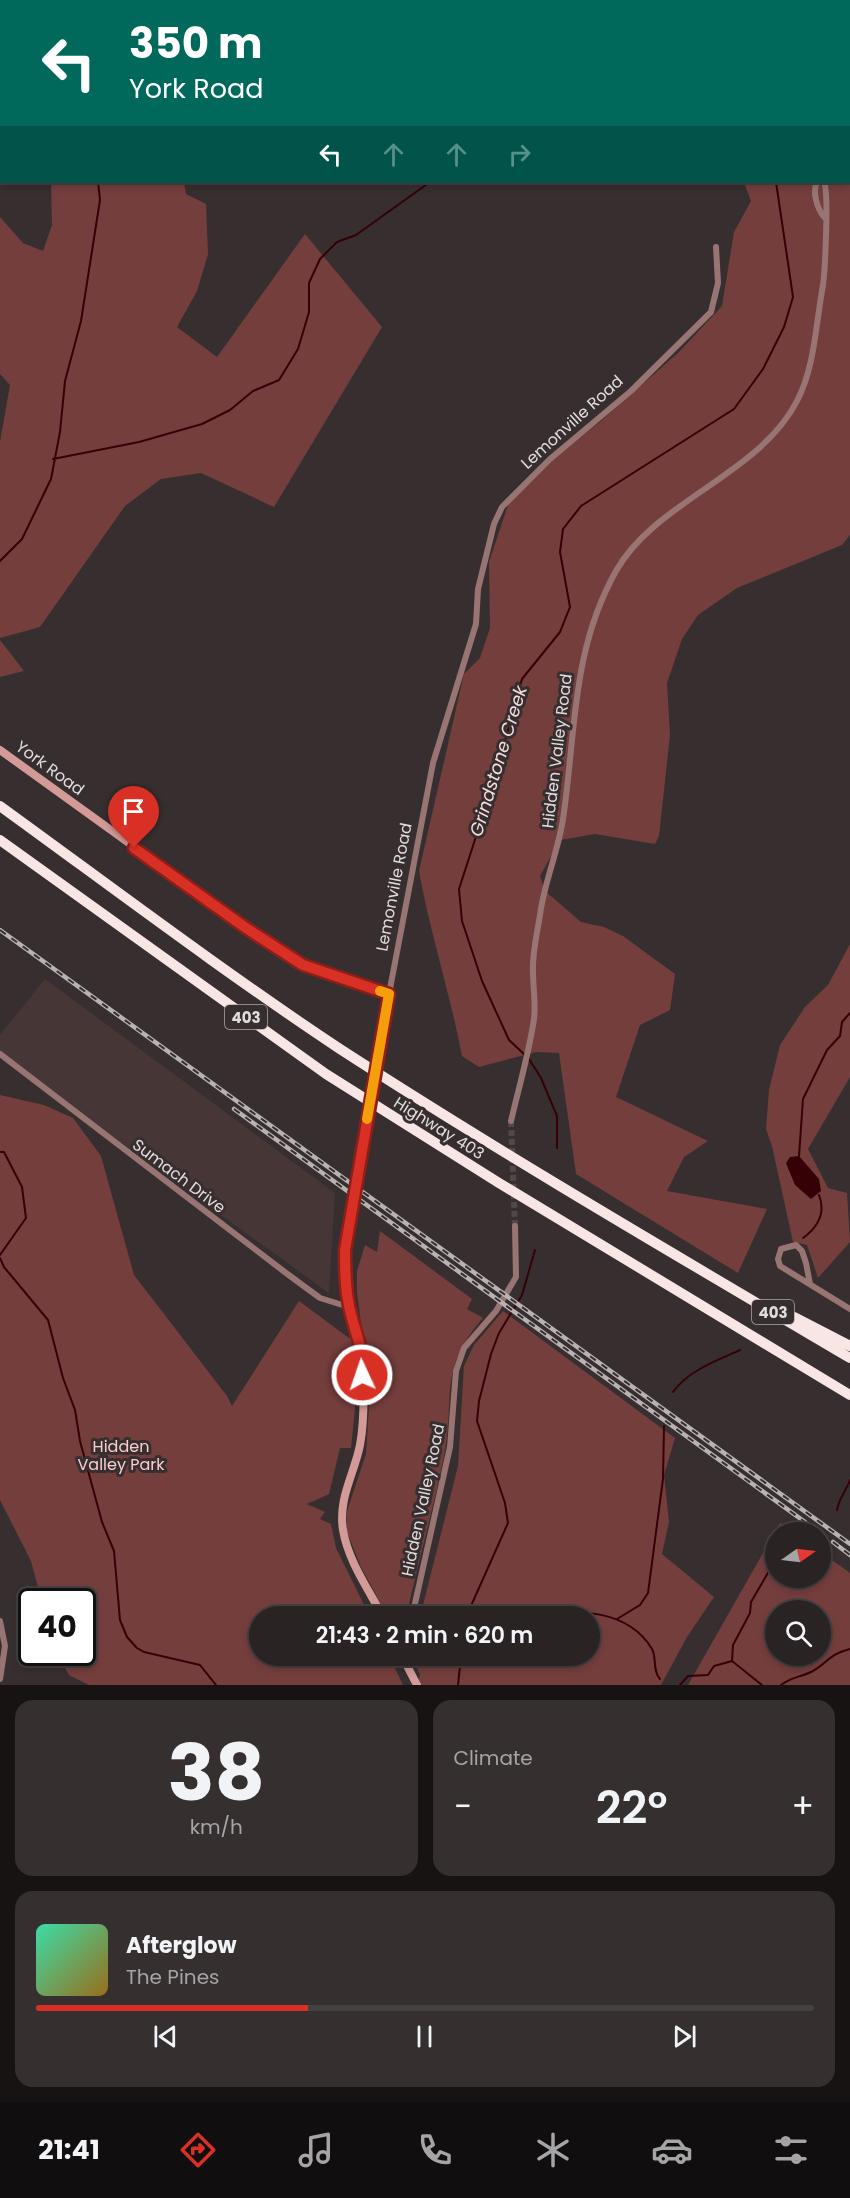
<!DOCTYPE html>
<html lang="en">
<head>
<meta charset="utf-8">
<style>
  body { margin:0; font-family:Poppins,sans-serif; background:#352f30; color:#f1f3f6; height:100vh; display:flex; flex-direction:column; font-size:22px; white-space:nowrap }
  * { box-sizing:border-box; margin:0 }
  p { font-size:20px; color:#a5a4a6 }
  .icon { flex:none; width:33px; height:33px; fill:none; stroke:currentColor; stroke-width:2; stroke-linecap:round; stroke-linejoin:round }
  .map { position:relative; height:1685px; overflow:hidden }
  .details { display:flex; flex-direction:column; gap:15px; padding:15px; background:#171313; flex:1 }
  .details>* { flex:none }
  .banner { position:absolute; left:0px; top:0px; width:850px; height:183px; box-shadow:0 3px 9px #0003,0 0 0 2px #454041; background:#00695c; color:#fff; overflow:hidden }
  .needle { width:39px; rotate:76deg }
  .buttons { position:absolute; left:765px; top:1522px; display:grid; gap:12px }
  .buttons a { display:grid; place-items:center; width:66px; height:66px; border-radius:50%; background:#292323; box-shadow:0 3px 9px #0003,0 0 0 2px #454041; font-size:30px }
  .speed { position:absolute; left:18px; top:1588px; display:flex; gap:12px; font-size:30px; font-weight:700; text-align:center }
  .speed>* { display:grid; place-content:center; width:78px; height:78px; border-radius:50%; background:#292323; box-shadow:0 3px 9px #0003,0 0 0 2px #454041; line-height:1 }
  .speed .limit { border:3px solid #111; border-radius:9px; background:#fff; color:#111 }
  .pin { position:absolute; display:grid; place-items:center; width:51px; height:51px; color:#fff; margin:-62px -26px; border-radius:50% 50% 50% 0; rotate:-45deg; box-shadow:0 0 6px #0007 }
  .pin .icon { rotate:45deg }
  .me { position:absolute; width:66px; margin:-33px; rotate:357deg; stroke-linejoin:round; filter:drop-shadow(0 0 4px #0008) }
  .turn { display:flex; align-items:center; gap:21px; height:126px; padding:0 30px; font-size:27px }
  .turn .icon { width:78px; height:78px; stroke-width:2.5 }
  .turn b { display:block; font-size:42px; line-height:51px }
  .lanes { display:flex; align-items:center; height:57px; padding:0 30px; background:#0003; justify-content:center; gap:30px; direction:ltr }
  .lanes .off { opacity:.35 }
  .big { font-size:45px; font-weight:600; line-height:1.1 }
  .details .card { flex:1; display:flex; flex-direction:column; justify-content:center; gap:9px; min-width:0; padding:0 21px; border-radius:18px; background:#352f30 }
  .details .dial { align-items:center; gap:0 }
  .dial b { font-size:78px; line-height:1 }
  .song { display:flex; align-items:center; gap:18px }
  .cover { width:72px; height:72px; border-radius:9px; background:linear-gradient(135deg,hsl(160 70% 55%),hsl(40 70% 35%)) }
  .played { height:6px; border-radius:3px; background:linear-gradient(90deg,#d93025 35%,#454041 35%) }
  .keys { display:flex; justify-content:space-around; direction:ltr }
  .heat { display:flex; justify-content:space-between; align-items:center; font-size:33px; direction:ltr }
  .details .tiles { flex:1; display:grid; gap:15px; grid-template-columns:1fr 1fr }
  .card:last-child { grid-column:span 2 }
  .trip { position:absolute; left:249px; top:1606px; width:351px; height:60px; border-radius:30px; background:#292323; box-shadow:0 3px 9px #0003,0 0 0 2px #454041; font-weight:600; line-height:60px; text-align:center }
  .dock { display:flex; height:96px; justify-content:space-around; align-items:center; background:#100e0e; color:#a5a4a6 }
  .dock .icon { width:42px; height:42px }
  .dock .active { color:#d93025 }
  .dock b { font-size:27px; color:#f1f3f6 }
  .map>svg:first-child { display:block }
  .built { fill:#463736 }
  .green { fill:#743e3d; fill-rule:evenodd }
  .water { fill:#350106 }
  .lines { fill:none; stroke-linecap:round; stroke-linejoin:round }
  .stream { stroke:#350106; stroke-width:2 }
  .street-tunnel { stroke:#514949; stroke-width:6; stroke-dasharray:6 3; stroke-linecap:butt }
  .street { stroke:#987573; stroke-width:6 }
  .secondary { stroke:#d39a97; stroke-width:8 }
  .highway { stroke:#f8e6e5; stroke-width:10 }
  .rail-casing { stroke:#b9b2b2; stroke-width:4.5 }
  .rail { stroke:#372f2f; stroke-width:2; stroke-dasharray:7; stroke-linecap:butt }
  .route-casing { stroke:#8d1f18; stroke-width:15 }
  .route { stroke:#d93025; stroke-width:10 }
  .slow { stroke:#f59e0b; stroke-width:10 }
  .labels { text-anchor:middle; dominant-baseline:central; stroke-width:6; stroke-linejoin:round; paint-order:stroke }
  .shield { fill:#372f2f; stroke:#afa8a8; stroke-width:1.5 }
  .shield-label { font-size:15px; font-weight:bold; fill:#e2dcdc }
  .street-label { font-size:16px; fill:#e2dcdc; stroke:#372f2f }
  .park-label { font-size:16px; fill:#fbcdca; stroke:#372f2f }
  .water-label { font-size:18px; font-style:italic; fill:#f6dedd; stroke:#372f2f }
</style>
</head>
<body>
<div class="map">
<svg width="850" height="1685" viewBox="0 0 850 1685">
  <rect width="100%" height="100%" fill="#372f2f"/>
  <path class="built" d="M45,979l290,214 -6,100 -329,-238v-20z"/>
  <path class="green" d="M692,0h158v535l-8,10 -105,43 -39,27 -16,24 -15,44 3,52 -11,101 -4,8 -60,-10 -35,6 -20,36 5,15 36,31 23,5 19,9 52,38 -5,36 -30,15 -24,72 92,44 -24,16 -17,34 100,18 -29,64 -162,-99 -17,-121 -23,-1 -57,15 -17,-11c-12,-63 -32,-123 -43,-185l45,-197 16,-16 10,-30 -1,-66 19,-57 25,-30 68,-54 78,-69 43,-46 12,-74 17,-31 -7,-19h105v-180z
    M51,182h133l2,12 20,10 2,50 -11,37 -20,36 40,30 88,-123 77,93 -108,180 -73,-34 -40,6 -36,27 -85,121 -40,11v-196l10,-57 -10,-11v-157l23,26 20,8 9,-26z
    M0,640l24,31 -24,6z
    M850,944v133l-42,72 20,39 19,5 3,49 -32,36 -11,-33 -14,-3 -21,-96 -6,-17 3,-39 11,-45 25,-38 23,-22z
    M0,1095l44,10 29,13 28,38 33,119 93,121 5,10 67,-105 54,40 2,68 -4,39h-11l-11,46 -22,10 18,8 -5,7 11,5 5,24 34,69h-110v39h129l14,29h-314l-20,-10 -12,-22h25v-51h-40l-11,-41 -31,-61z
    M380,1231l92,68 -5,10 16,9c-46,52 -27,78 -39,138 -11,54 -26,107 -38,161h-18l-27,-50 -14,-35v-21l19,-57 4,-64 -13,-97v-22l8,-26 12,7z
    M503,1311l172,127 -11,37 5,47 -7,32 52,43 -27,40 -26,48h-244l3,-10 -8,-19h178v-39h-170l38,-151 6,-100 10,-21z
    M780,1523l15,10h-19v45h44l1,-26 29,21v112h-162zM776,1611h44v45h-44z"/>
  <path class="water" d="M799,1156l20,23 2,12 -10,8 -16,-14 -9,-22 4,-6z"/>
  <g class="lines">
    <path class="stream" d="M779,0v2
      M136,2l1,-2
      M53,459l86,-17 63,-18 28,-14 23,-19 26,-11 19,-31 11,-37v-29l11,-24 17,-17 19,-7 74,-53
      M0,561l22,-22 29,-60 9,-47 5,-51 16,-60 19,-121 -2,-18
      M525,1055l-16,-15 -27,-59 -20,-60 -3,-32 35,-108 28,-102 38,-47 10,-25 -10,-55 3,-23 18,-23 153,-97 29,-40 21,-42 9,-30 -17,-115
      M529,1059l12,19 16,38v32
      M0,1152h4l18,35 4,31 -26,37
      M799,1156l4,-57 24,-49 13,-14 2,-14 8,-9
      M803,1238c15,-11 23,-25 16,-43
      M0,1258l4,9 44,53 15,58 12,32 5,31 22,81 12,29 6,69 7,17 10,11 7,4 56,13 16,20
      M673,1392c16,-22 43,-31 67,-42
      M837,1510c2,-12 9,-19 13,-30
      M466,1617l42,-94 -3,-20 -28,-82 2,-20 12,-47 8,-21 23,-38 13,-45
      M536,1617c39,-10 93,-7 116,32 5,9 0,21 8,30
      M617,1619l23,-14 8,-12 15,-114 1,-53
      M732,1661l1,-16 17,-32 1,-11 25,-43
      M732,1661l30,24
      M458,1685l3,-29
      M680,1685l8,-9 20,-1 6,-9 18,-5
      M781,1685c10,-8 21,-8 32,-14 15,-9 17,-17 37,-22"/>
    <path class="street-tunnel" d="M511,1121l4,105"/>
    <path class="street" d="M817,182c-5,10 0,26 7,35
      M389,994l44,-231 43,-139 2,-35 16,-65 8,-17 48,-48 81,-68 80,-79 7,-29 -2,-36
      M0,1054l286,219 34,25 29,9
      M511,1121c8,-34 18,-68 23,-102 2,-15 -1,-31 -1,-47 -1,-18 4,-38 7,-57 4,-32 18,-63 23,-96 13,-86 8,-168 53,-248 39,-70 143,-96 181,-170 18,-34 19,-79 26,-116 2,-14 6,-94 1,-103
      M810,1284l-4,-21 -4,-12 -6,-6 -15,4 -3,10 2,7 70,43
      M412,1617l38,-170 6,-76 8,-23 32,-37 20,-34 -1,-51
      M0,1621l5,25 -5,33"/>
    <path class="secondary" d="M0,750l276,199 49,25 64,20 -44,256c0,19 0,40 5,59 5,16 12,31 12,49 2,28 3,59 -2,87 -6,30 -22,53 -17,85 5,31 26,60 40,87
      M402,1656l15,29"/>
    <path class="highway" d="M0,806c113,82 224,166 340,243 167,108 339,208 510,309
      M0,840l326,234 173,109 351,212
      M794,1317l56,29"/>
    <defs>
      <path id="rail" d="M0,930l850,614
        M234,1109l571,413
        M833,1542l17,13"/>
    </defs>
    <use href="#rail" class="rail-casing"/>
    <use href="#rail" class="rail"/>
  </g>
  <g class="lines">
    <defs>
      <path id="route" d="M134,848l112,80 57,37 86,29 -44,256c0,19 0,37 4,56 6,28 14,38 13,69"/>
    </defs>
    <use href="#route" class="route-casing"/>
    <use href="#route" class="route"/>
    <path class="slow" d="M367,1119l22,-125 -9,-3"/>
  </g>
  <g class="labels">
    <g class="shield">
      <rect x="225" y="1005" width="42" height="24" rx="4.5"/>
      <rect x="752" y="1300" width="42" height="24" rx="4.5"/>
    </g>
    <g class="shield-label">
      <text x="246" y="1017">403</text>
      <text x="773" y="1312">403</text>
    </g>
    <g class="street-label">
      <text transform="translate(572 422) rotate(-42)">Lemonville Road</text>
      <text transform="translate(557 751) rotate(-83)">Hidden Valley Road</text>
      <text transform="translate(50 768) rotate(36)">York Road</text>
      <text transform="translate(394 887) rotate(-79)">Lemonville Road</text>
      <text transform="translate(439 1128) rotate(32)">Highway 403</text>
      <text transform="translate(179 1176) rotate(37)">Sumach Drive</text>
      <text transform="translate(423 1500) rotate(-78)">Hidden Valley Road</text>
    </g>
    <g class="park-label">
      <text x="121" y="1446">Hidden<tspan x="121" dy="18">Valley Park</tspan></text>
    </g>
    <g class="water-label">
      <text transform="translate(498 761) rotate(-73)">Grindstone Creek</text>
    </g>
  </g>
</svg>
<div class="buttons">
<a><svg class="needle" viewBox="-14 -14 28 28"><path d="M0-13l5 13h-10z" fill="#e53935"/><path d="M0 13l5-13h-10z" fill="#a5a4a6"/></svg></a>
<a><svg class="icon" aria-label="search" viewBox="0 0 24 24"><circle cx="10" cy="10" r="6"/><path d="M15 15l6 6"/></svg></a>
</div>
<div class="speed"><div class="limit">40</div></div>
<div class="pin" style="left:134px;top:848px;background:#d93025"><svg class="icon" aria-label="arrive" viewBox="0 0 24 24"><path d="M6 21V4h12l-3 4 3 4H6"/></svg></div>
<svg class="me" style="left:362px;top:1375px" viewBox="-20 -20 40 40"><circle r="17" fill="#d93025" stroke="#fff" stroke-width="3"/><path d="M0-11L8 9 0 5-8 9z" fill="#fff"/></svg>
<div class="trip">21:43 · 2 min · 620 m</div>
<div class="banner">
<div class="turn"><svg class="icon" aria-label="left" viewBox="0 0 24 24"><path d="M17 20v-9H6M10 6l-5 5 5 5"/></svg><div><b>350 m</b>York Road</div></div>
<div class="lanes"><svg class="icon" aria-label="left" viewBox="0 0 24 24"><path d="M17 20v-9H6M10 6l-5 5 5 5"/></svg><svg class="icon off" aria-label="ahead" viewBox="0 0 24 24"><path d="M12 20V5M6 11l6-6 6 6"/></svg><svg class="icon off" aria-label="ahead" viewBox="0 0 24 24"><path d="M12 20V5M6 11l6-6 6 6"/></svg><svg class="icon off" aria-label="right" viewBox="0 0 24 24"><path d="M7 20v-9h11M14 6l5 5-5 5"/></svg></div>
</div>
</div>
<section class="details">
<div class="tiles">
<div class="card dial"><b>38</b><p>km/h</p></div>
<div class="card"><p>Climate</p>
<div class="heat"><a>−</a><b class="big">22°</b><a>+</a></div>
</div>
<div class="card">
<div class="song"><i class="cover"></i><div><b>Afterglow</b><p>The Pines</p></div></div>
<div class="played"></div>
<div class="keys"><svg class="icon" aria-label="previous" viewBox="0 0 24 24"><path d="M18 5L8 12l10 7zM5 5v14"/></svg><svg class="icon" aria-label="pause" viewBox="0 0 24 24"><path d="M8 5v14M16 5v14"/></svg><svg class="icon" aria-label="next" viewBox="0 0 24 24"><path d="M6 5l10 7-10 7zM19 5v14"/></svg></div>
</div>
</div>
</section>
<nav class="dock">
<b>21:41</b>
<svg class="icon active" aria-label="directions" viewBox="0 0 24 24"><path d="M12 3l9 9-9 9-9-9zM9 14v-3h6M13 9l2 2-2 2"/></svg>
<svg class="icon" aria-label="music" viewBox="0 0 24 24"><path d="M9 18V5l10-2v13"/><circle cx="6" cy="18" r="3"/><circle cx="16" cy="16" r="3"/></svg>
<svg class="icon" aria-label="phone" viewBox="0 0 24 24"><path d="M5 4h4l2 5-3 2q2 4 5 5l2-3 5 2v4C11 20 4 13 5 4z"/></svg>
<svg class="icon" aria-label="climate" viewBox="0 0 24 24"><path d="M12 3v18M4 7l16 10M4 17L20 7"/></svg>
<svg class="icon" aria-label="car" viewBox="0 0 24 24"><path d="M5 17H2v-5l4-1 3-4h7l3 4 3 1v5h-3M9 17h6M6 11h13"/><circle cx="7" cy="17" r="2"/><circle cx="17" cy="17" r="2"/></svg>
<svg class="icon" aria-label="filters" viewBox="0 0 24 24"><path d="M4 7h16M4 17h16"/><circle cx="9" cy="7" r="2"/><circle cx="15" cy="17" r="2"/></svg>
</nav>
</body>
</html>
